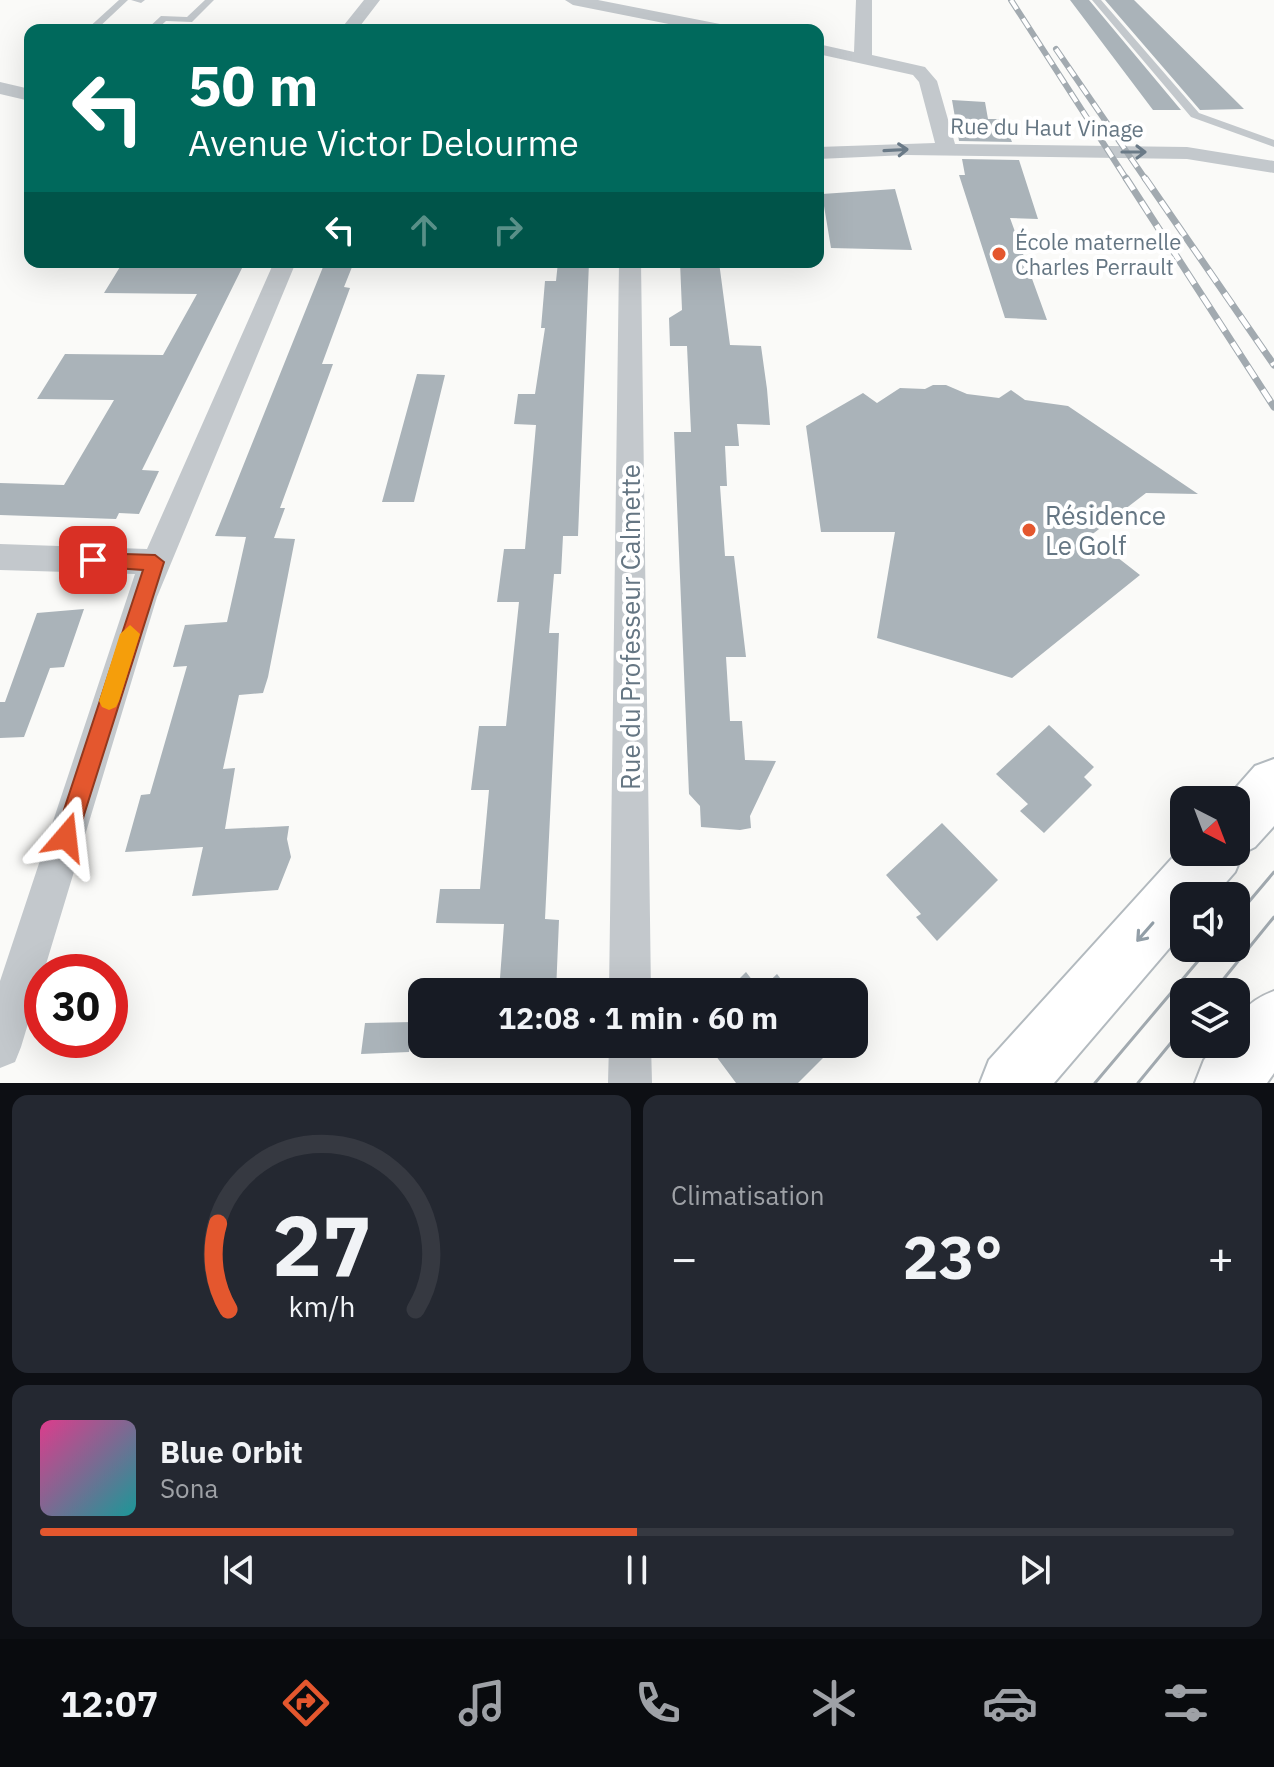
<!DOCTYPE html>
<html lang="fr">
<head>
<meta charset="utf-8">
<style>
  body { margin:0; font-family:"IBM Plex Sans",sans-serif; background:#242831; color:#f1f3f6; height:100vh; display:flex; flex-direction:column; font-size:30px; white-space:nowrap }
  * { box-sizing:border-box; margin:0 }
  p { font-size:26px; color:#9ea1a6 }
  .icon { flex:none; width:44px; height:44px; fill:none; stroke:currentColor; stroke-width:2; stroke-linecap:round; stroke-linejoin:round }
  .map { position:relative; height:1083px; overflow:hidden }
  .side { display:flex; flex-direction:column; gap:12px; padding:12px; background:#0d0f14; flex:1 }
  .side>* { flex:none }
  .banner { position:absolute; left:24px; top:24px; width:800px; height:244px; border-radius:16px; box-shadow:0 8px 32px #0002; background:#00695c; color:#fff; overflow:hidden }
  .needle { width:52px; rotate:138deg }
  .buttons { position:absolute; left:1170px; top:786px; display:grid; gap:16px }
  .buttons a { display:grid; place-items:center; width:80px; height:80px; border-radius:16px; background:#171b24; box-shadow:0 8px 32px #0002; font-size:40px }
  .speed { position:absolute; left:24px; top:954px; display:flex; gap:16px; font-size:40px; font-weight:700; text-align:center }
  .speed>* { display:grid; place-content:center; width:104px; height:104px; border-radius:50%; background:#171b24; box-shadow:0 8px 32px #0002; line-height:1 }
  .speed .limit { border:12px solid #d22; background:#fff; color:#111 }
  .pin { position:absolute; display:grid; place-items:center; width:68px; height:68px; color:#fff; margin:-34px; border-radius:16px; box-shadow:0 4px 12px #0006 }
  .me { position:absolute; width:88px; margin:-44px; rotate:17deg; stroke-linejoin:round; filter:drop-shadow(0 0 6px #0008) }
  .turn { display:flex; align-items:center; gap:28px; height:168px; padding:0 32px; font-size:36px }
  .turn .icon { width:104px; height:104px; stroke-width:2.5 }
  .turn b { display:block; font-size:56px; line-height:68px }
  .lanes { display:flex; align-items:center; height:76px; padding:0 32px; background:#0003; justify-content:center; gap:40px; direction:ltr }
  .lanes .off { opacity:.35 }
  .big { font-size:60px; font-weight:700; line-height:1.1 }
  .side .card { flex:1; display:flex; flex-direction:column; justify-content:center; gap:12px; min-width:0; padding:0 28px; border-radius:16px; background:#242831 }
  .side .dial { align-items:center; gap:0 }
  .dial svg { height:208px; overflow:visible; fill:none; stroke:#363941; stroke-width:7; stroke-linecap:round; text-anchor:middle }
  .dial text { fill:#f1f3f6; stroke:none }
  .song { display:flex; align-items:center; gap:24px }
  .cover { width:96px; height:96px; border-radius:12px; background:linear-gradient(135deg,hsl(330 70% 55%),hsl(180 70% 35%)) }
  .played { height:8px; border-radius:4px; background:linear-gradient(90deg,#e4572e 50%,#363941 50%) }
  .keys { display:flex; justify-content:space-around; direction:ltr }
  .heat { display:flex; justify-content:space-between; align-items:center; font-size:44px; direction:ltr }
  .side .tiles { flex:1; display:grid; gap:12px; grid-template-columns:1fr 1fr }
  .card:last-child { grid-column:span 2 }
  .trip { position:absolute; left:408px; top:978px; width:460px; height:80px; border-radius:16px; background:#171b24; box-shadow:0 8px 32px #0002; font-weight:700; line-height:80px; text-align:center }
  .menu { display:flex; height:128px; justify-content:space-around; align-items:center; background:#090b0e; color:#9ea1a6 }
  .menu .icon { width:56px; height:56px }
  .menu .selected { color:#e4572e }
  .menu b { font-size:36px; color:#f1f3f6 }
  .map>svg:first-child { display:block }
  .building { fill:#aab3b9 }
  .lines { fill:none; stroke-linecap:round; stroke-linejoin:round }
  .secondary-casing { stroke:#b3babf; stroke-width:4 }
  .primary-casing { stroke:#b5babe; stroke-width:4 }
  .lane { fill:#c3c8cc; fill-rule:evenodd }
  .street { fill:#c3c8cc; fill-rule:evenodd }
  .secondary { fill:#fff; fill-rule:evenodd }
  .primary { fill:#fff; fill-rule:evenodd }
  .tram { stroke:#a2aab0; stroke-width:3 }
  .rail-far1-casing { stroke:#a2aab0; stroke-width:6 }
  .rail-casing { stroke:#a2aab0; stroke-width:7 }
  .rail-far1 { stroke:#fff; stroke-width:4; stroke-dasharray:11; stroke-linecap:butt }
  .rail { stroke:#fff; stroke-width:5; stroke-dasharray:14; stroke-linecap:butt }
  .oneway { stroke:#6a7a87 }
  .oneway2 { stroke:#939fa8 }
  .route { fill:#e4572e; stroke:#94391e; stroke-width:2 }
  .slow { fill:#f59e0b }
  .poi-dot { fill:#e4572e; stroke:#fff; stroke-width:3 }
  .labels { text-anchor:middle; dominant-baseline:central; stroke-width:8; stroke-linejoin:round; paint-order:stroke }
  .far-street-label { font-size:22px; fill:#657683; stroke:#fff }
  .far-poi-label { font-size:22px; fill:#657683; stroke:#fff; text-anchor:start }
  .poi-label { font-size:26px; fill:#657683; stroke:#fff; text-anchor:start }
  .street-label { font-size:26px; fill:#657683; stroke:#fff }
</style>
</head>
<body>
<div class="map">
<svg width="1274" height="1083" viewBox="0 0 1274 1083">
  <rect width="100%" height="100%" fill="#fafaf8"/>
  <path class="building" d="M1070,0h19l92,110h-28z
    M1105,0h29l110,109 -44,1z
    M952,100l33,2 3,17h15l9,23 -53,-1z
    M962,159l57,1 19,59 -28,-1 37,102 -42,-2 -46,-143h6z
    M895,189l17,61 -81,-2 -9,-54z
    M123,262h122l-103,208 17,1 -20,43 -20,-1 -3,6 -116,-4v-32l64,2 50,-85 -77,-1 28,-45 98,1 34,-61 -93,-1z
    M325,262h29l-10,25 6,1 -28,76h11l-53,144h5l-11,30 21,1 -27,138 -5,16 -24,2 -16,74 12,-1 -10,61 64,-3 -2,13 4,18 -13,33 -86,6 11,-49 -78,5 16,-57 9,-1 37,-128 -14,1 12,-42 42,-3 19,-85 -31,-1z
    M558,262h31l-11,274h-15l-2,38h-7l-5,59h10l-14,286 14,1 -3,72h-57l5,-68 -68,-1 4,-34h40l9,-99h-18l8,-64h27l13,-124h-22l7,-53h21l11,-124 -22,-1 4,-30h17l10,-66h-4l4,-47h11z
    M680,262h39l11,83 31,1 6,43 3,36 -33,-1 2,22h-14l2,40h-7l5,70h9l12,101h-20l4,64h12l3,39 31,1 -26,55 1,12 -11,2 -39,-3 -1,-21 -11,-12 -15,-362h17l-4,-86h-17l-1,-28 13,-8z
    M417,374l28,1 -31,127h-32z
    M933,385h13l21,9 32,4 12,-8 14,10 43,6 130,88 -52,-1 -56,43 50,39 -128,103 -135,-40 18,-106h-74l-15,-106 57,-33 14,10 23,-15 25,1z
    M84,609l-20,58 -14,1 -26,69 -24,1v-36h5l32,-89z
    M1049,725l45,42 -10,10 8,8 -48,48 -24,-22 8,-7 -32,-30z
    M942,823l56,57 -61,61 -21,-24 5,-3 -35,-39z
    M746,972l14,18 17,-16 14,18h-65z
    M413,1022l-4,30 -48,2 4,-31z
    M707,1044h125l2,3 -36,36h-62z"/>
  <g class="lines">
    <defs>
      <path id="secondary" d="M1274,759v67l-19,21 -12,6 -8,19 -21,24h-30v35l-130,152h-74l9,-23 195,-215v7h52v-52h-11l30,-34z"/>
      <path id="primary" d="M1274,991v82l-7,10h-72l9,-23 13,-16h19c0,-30 10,-42 38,-53z"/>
    </defs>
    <use href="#secondary" class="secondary-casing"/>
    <use href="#primary" class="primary-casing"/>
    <path class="lane" d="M119,0h9l-32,30h-10z
      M131,0h14l-4,3z
      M205,0h9l-22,22 -26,-1 -10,9h-10l15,-14 26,1z
      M1092,0h9l98,113 75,27v7l-83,-30z"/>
    <path class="street" d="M364,0h16l-23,30h-17z
      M565,0h33l127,25 8,5h-34l-126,-25z
      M856,0h16v55l53,12 12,14 18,63 232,3 87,14v12l-87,-14 -280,-4 -89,4v-12l117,-4 -16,-61 -6,-7 -95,-21v-10l36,8z
      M0,82l30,7v12l-30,-7z
      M274,262h22l-139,335 -136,450 -6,15 -15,6v-87l135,-407 -135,-4v-26l147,5z
      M619,262h22l10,730h-42z
      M609,1044h42l1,39h-44z"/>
    <use href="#secondary" class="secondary"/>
    <use href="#primary" class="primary"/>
    <path class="tram" d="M1236,917l38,-45
      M1213,992l61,-75
      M1095,1083l114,-135
      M1138,1083l46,-56"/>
    <defs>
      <path id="rail-far1" d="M1011,0l116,180
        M1056,49l90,131"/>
      <path id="rail" d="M1126,178l148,229
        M1145,178l129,187"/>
    </defs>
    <use href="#rail-far1" class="rail-far1-casing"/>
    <use href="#rail" class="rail-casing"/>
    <use href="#rail-far1" class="rail-far1"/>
    <use href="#rail" class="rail"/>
  </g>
  <defs><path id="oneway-shaft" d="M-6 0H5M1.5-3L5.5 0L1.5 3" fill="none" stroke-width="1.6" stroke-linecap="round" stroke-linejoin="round" transform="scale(2)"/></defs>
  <g class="oneway">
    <use href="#oneway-shaft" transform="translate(896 150) rotate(-3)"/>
    <use href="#oneway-shaft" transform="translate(1134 152)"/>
  </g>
  <use class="oneway2" href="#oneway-shaft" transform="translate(1145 932) rotate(131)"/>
  <path class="route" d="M93,553l62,2 9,7 -87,275 -3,8 -8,3 -8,-3 -3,-8 88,-267 -57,-4v-11z"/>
  <path class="slow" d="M130,625l10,9 -21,67 -3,6 -7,3 -7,-3 -3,-6 21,-67z"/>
  <g class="poi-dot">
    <circle cx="999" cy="254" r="8"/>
    <circle cx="1029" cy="530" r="8"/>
  </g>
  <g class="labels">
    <g class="far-street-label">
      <text transform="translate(1047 127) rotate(1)">Rue du Haut Vinage</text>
    </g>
    <g class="far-poi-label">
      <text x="1015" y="241">École maternelle<tspan x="1015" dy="25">Charles Perrault</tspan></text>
    </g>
    <g class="poi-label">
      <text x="1045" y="515">Résidence<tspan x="1045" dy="30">Le Golf</tspan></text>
    </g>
    <g class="street-label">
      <text transform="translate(630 627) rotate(-90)">Rue du Professeur Calmette</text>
    </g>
  </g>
</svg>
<div class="buttons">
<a><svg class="needle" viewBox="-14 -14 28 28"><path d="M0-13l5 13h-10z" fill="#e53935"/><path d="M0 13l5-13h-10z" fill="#9ea1a6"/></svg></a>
<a><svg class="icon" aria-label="sound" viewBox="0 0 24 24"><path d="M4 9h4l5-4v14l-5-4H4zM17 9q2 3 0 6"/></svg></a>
<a><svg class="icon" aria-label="layers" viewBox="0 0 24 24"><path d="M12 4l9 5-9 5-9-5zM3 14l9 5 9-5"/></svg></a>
</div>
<div class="speed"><div class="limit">30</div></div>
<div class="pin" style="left:93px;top:560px;background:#d93025"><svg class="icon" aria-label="arrive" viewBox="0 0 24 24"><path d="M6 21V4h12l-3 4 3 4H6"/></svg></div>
<svg class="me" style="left:66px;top:837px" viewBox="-20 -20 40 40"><path d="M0-17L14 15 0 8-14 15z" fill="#e4572e" stroke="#fff" stroke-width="4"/></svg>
<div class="trip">12:08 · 1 min · 60 m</div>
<div class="banner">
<div class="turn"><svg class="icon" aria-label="left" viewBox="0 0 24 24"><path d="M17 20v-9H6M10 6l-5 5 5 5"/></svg><div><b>50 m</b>Avenue Victor Delourme</div></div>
<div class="lanes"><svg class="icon" aria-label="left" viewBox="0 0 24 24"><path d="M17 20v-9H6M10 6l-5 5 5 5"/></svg><svg class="icon off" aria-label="ahead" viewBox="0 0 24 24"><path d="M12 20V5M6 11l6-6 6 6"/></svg><svg class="icon off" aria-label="right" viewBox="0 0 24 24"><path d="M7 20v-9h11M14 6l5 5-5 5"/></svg></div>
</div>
</div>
<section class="side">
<div class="tiles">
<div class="card dial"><svg viewBox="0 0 100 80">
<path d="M14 69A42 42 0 1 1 86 69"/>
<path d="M14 69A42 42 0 0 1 10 36" stroke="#e4572e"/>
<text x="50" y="56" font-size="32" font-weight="700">27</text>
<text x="50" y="72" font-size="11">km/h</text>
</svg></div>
<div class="card"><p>Climatisation</p>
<div class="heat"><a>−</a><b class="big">23°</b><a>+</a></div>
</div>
<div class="card">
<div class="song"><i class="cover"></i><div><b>Blue Orbit</b><p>Sona</p></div></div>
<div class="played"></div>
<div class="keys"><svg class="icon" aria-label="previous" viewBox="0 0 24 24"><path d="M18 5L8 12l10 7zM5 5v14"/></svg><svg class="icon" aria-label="pause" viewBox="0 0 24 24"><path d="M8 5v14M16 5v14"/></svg><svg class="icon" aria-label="next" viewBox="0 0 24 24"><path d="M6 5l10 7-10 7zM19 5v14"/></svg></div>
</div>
</div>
</section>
<nav class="menu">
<b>12:07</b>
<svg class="icon selected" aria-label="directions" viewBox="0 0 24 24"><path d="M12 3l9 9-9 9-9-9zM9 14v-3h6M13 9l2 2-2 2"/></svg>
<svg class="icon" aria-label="music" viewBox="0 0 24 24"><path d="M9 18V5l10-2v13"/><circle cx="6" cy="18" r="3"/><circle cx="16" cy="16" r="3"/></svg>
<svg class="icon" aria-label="phone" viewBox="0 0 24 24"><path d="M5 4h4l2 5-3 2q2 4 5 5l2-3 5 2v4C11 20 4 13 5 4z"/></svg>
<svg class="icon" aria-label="climate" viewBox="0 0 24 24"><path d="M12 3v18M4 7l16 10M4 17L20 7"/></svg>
<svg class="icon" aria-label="car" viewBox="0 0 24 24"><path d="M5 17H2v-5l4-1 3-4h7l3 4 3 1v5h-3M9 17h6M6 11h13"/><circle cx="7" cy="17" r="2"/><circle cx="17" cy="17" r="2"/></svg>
<svg class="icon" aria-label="filters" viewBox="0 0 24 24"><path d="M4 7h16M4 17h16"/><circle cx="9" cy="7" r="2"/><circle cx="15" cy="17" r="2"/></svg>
</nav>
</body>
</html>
